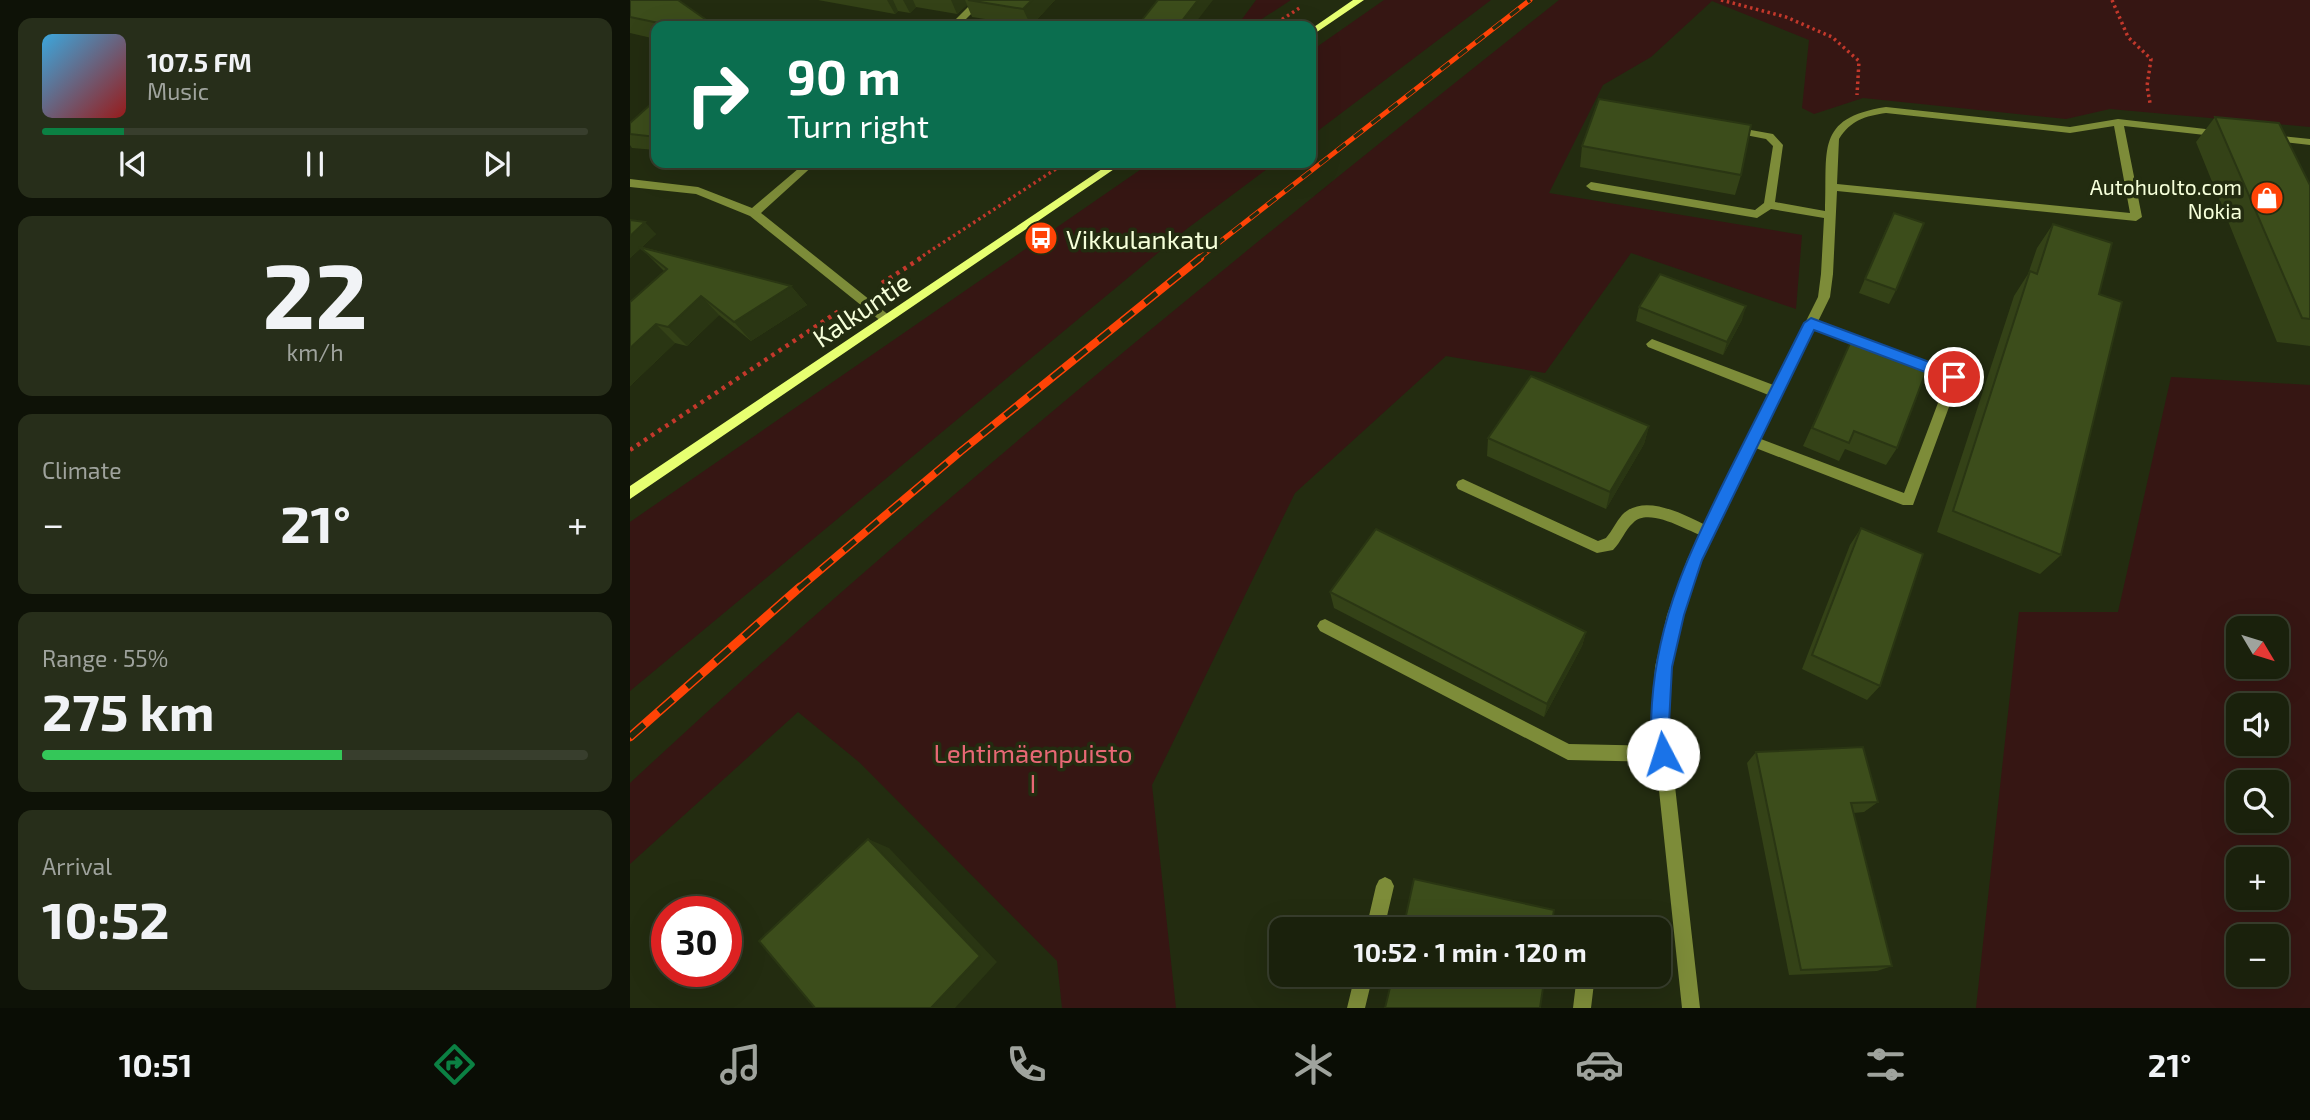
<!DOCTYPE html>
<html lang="en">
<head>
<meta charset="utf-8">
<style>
  body { margin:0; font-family:"Exo 2",sans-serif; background:#272e1a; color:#f1f3f6; height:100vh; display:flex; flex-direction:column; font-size:26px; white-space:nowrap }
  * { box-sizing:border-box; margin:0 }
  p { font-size:23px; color:#9fa39d }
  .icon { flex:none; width:38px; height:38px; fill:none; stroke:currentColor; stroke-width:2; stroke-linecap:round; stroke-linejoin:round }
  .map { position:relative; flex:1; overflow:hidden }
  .details { display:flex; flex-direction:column; gap:18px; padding:18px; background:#0e1207; width:630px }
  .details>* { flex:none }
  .top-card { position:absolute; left:21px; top:21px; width:665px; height:147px; border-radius:14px; box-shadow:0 7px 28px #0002,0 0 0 2px #383e2d; background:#0b6e4f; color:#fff; overflow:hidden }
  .needle { width:46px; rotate:128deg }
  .controls { position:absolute; left:1596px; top:616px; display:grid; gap:14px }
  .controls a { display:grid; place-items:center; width:63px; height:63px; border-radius:14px; background:#1a210c; box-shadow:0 7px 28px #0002,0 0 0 2px #383e2d; font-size:35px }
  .speed { position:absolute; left:21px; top:896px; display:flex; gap:14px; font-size:35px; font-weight:700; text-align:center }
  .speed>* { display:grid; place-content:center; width:91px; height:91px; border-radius:50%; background:#1a210c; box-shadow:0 7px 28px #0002,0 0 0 2px #383e2d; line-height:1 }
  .speed .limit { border:10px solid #d22; background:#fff; color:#111 }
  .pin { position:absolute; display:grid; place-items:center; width:60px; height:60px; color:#fff; margin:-30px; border:4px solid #fff; border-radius:50%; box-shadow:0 2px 7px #0007 }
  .me { position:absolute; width:77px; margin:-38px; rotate:355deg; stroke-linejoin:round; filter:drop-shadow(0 0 5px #0008) }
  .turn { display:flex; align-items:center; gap:24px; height:147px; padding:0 21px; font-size:32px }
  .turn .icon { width:91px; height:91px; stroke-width:2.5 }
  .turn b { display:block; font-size:49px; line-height:60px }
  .big { font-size:52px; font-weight:700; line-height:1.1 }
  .details .widget { flex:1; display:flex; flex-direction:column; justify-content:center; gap:10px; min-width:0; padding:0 24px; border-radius:14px; background:#272e1a }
  .details .dial { align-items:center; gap:0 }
  .dial b { font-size:91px; line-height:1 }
  .song { display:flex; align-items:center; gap:21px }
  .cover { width:84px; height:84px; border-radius:10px; background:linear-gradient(135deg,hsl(200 70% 55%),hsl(0 70% 35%)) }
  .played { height:7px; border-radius:4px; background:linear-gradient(90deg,#0b8043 15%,#383e2d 15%) }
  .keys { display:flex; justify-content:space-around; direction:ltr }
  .heat { display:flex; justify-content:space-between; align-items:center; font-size:38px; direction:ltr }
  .charge { height:10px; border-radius:5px; background:linear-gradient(90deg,#34c759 55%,#383e2d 0) }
  .trip { position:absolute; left:639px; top:917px; width:402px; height:70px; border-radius:14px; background:#1a210c; box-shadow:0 7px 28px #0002,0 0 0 2px #383e2d; font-weight:700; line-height:70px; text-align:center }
  .tab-bar { display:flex; height:112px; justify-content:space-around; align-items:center; background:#0a0d05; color:#9fa39d }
  .tab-bar .icon { width:49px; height:49px }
  .tab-bar .on { color:#0b8043 }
  .tab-bar b { font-size:32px; color:#f1f3f6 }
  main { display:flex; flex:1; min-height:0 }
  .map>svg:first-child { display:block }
  .green { fill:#361613; fill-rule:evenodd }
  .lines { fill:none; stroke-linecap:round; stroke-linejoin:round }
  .path-far1 { stroke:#c3382b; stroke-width:3.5; stroke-dasharray:2.5 3.5; stroke-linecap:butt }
  .path { stroke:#c3382b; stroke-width:4.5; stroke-dasharray:3.5 5; stroke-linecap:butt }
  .lane { fill:#7d8c39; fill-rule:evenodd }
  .street { fill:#7d8c39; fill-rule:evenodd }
  .secondary { fill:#e7ff71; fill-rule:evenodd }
  .rail-far2-casing { stroke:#ff4306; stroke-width:5 }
  .rail-far1-casing { stroke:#ff4306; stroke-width:8 }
  .rail-casing { stroke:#ff4306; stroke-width:9 }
  .rail-far2 { stroke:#232c10; stroke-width:3.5; stroke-dasharray:11; stroke-linecap:butt }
  .rail-far1 { stroke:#232c10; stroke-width:5; stroke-dasharray:15; stroke-linecap:butt }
  .rail { stroke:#232c10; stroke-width:6; stroke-dasharray:19; stroke-linecap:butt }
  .wall { fill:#344217 }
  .shaded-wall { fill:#2a3613 }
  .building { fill:#3c4d1b; stroke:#2a3613; stroke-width:2 }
  .route { fill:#1a73e8; stroke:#114b97; stroke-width:2 }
  .labels { text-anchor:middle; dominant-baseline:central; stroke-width:7; stroke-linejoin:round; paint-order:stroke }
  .far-poi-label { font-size:21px; fill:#f6ffda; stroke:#232c10; text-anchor:end }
  .poi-label { font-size:26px; fill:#f6ffda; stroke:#232c10; text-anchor:start }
  .street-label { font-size:26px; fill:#f6ffda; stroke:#232c10 }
  .park-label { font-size:26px; fill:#e76875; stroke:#232c10 }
</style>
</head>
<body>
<main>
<section class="details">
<div class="widget">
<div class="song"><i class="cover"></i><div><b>107.5 FM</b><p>Music</p></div></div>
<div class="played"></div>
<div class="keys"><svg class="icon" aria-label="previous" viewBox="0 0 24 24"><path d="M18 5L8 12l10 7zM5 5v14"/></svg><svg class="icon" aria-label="pause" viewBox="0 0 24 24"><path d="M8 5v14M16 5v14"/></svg><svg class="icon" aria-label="next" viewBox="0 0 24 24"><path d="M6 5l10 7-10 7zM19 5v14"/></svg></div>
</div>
<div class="widget dial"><b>22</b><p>km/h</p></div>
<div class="widget"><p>Climate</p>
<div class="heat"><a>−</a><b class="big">21°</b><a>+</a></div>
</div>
<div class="widget"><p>Range · 55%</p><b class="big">275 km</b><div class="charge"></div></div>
<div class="widget"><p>Arrival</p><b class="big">10:52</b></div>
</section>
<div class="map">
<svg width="1680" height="1008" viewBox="0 0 1680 1008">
  <rect width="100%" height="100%" fill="#232c10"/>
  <path class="green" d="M626,0h35l-40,26h-14z
    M754,0h107l-180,136v-85z
    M929,0h751v127l-200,-18 -44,10 -203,-21 -49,16 -12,-6 7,-68 -97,-39 -61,56 -48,28 -54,108 253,42 -6,74 -165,-56 -86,120 -99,-17 -151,137 -143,292 24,223h-114l-5,-47 -198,-199 -61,-50 -168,152v-81c298,-277 611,-530 929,-783z
    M520,163h125l-87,65 -558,463v-169z
    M1541,377l139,8v623h-334l43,-396h99zM1647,628v39h-39v-39zM1647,705v39h-39v-39zM1647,782v39h-39v-39zM1647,859v39h-39v-39zM1608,936h39v39h-39z"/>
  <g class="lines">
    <path class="path-far1" d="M1091,0l65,17 46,20 27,24 -2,34
      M1482,0l16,37 23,22 -4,27 3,17
      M642,26l29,-19
      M288,259l147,-96"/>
    <path class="path" d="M252,283l39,-25
      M0,450l209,-139"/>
    <path class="lane" d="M1256,107l184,20 48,-8 105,12 5,3 -5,3 -99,-11 18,91 -6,4 -299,-30 -4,83 -6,4 -6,-4 3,-56 -53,-9 -14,9 -166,-28 -5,-4 5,-4 164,28 9,-7 9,-57 -7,-7 -36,-7v-4l4,-1 39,7 10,11 -8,57 50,9c3,-60 -11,-93 61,-104zM1256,113l184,20 44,-7 16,87 -293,-29 2,-45c12,-19 26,-23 47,-26z
      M1641,135l39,4v6l-43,-5 -1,-2z
      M1181,319l148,55 1,3 -47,128h-10l-155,-60 -2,-4 7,-5 151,57 43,-114 -140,-53 -2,-3z
      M1022,339l129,49 1,4 -1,4h-10l-123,-49 -2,-3z
      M833,479l135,62 8,-3c6,-7 10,-16 16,-23 23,-24 66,2 90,13l2,4 -2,4 -5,2c-18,-6 -58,-32 -74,-15 -8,7 -12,19 -20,27l-16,3 -139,-64 -2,-4 2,-4z
      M695,619l244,125 94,2 6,2 2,6 -2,6 -6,2 -95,-2 -248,-129 -3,-5 3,-5z
      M755,877l6,3 3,6 -10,43h-18l10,-43 3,-6z
      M725,975h18l-8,33h-18z
      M947,975h18l-4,33h-18z"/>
    <path class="street" d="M345,0h10l-26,26h-10z
      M175,163h11l-55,50 129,103 2,3 -2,3h-8l-132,-106 -54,-22 -66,-7v-8l68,8 54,21z
      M1197,270l6,4 -3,23 -129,263 -18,55 -12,52 -3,57 32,284h-18l-30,-284 3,-57 12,-52 20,-55 131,-263 3,-23z"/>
    <path class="secondary" d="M723,0h11l-53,36v-7z
      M481,163h12l-493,336v-13z"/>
    <defs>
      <path id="rail-far2" d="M568,259l332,-259"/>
      <path id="rail-far1" d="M168,589l162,-137 240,-194"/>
      <path id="rail" d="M0,737l170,-150"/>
    </defs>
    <use href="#rail-far2" class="rail-far2-casing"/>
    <use href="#rail-far1" class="rail-far1-casing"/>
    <use href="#rail" class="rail-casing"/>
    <use href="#rail-far2" class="rail-far2"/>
    <use href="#rail-far1" class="rail-far1"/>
    <use href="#rail" class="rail"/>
  </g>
  <path class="wall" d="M0,0l85,26h-59v13l-26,-6z
    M188,0h237l-24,26 -59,-9 -5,-12 -10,9 -41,-7 -6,6 -12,-2 -3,3z
    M26,104v46l-24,-2 -2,-3v-22z
    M1585,117l95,68v161l-33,-4 -81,-200z
    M952,146l159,29 -6,20 -155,-28z
    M0,220l26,14 -14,13 149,39 16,19 -56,36 -32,-26 -32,31 -12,-3 -45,43v-84l34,-31 -23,-23 -11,10z
    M1423,224l46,70 -38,261 -21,19 -103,-42 77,-236 14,-22 9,-26z
    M1257,227l9,63 -7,14 -30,-11z
    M1009,307l103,13 -19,35 -87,-34z
    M1221,341l46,107 -11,17 -41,-16 -6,12 -36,-15z
    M1019,426l-5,18 -38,65 -119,-53 1,-18z
    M1231,528l19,158 -13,14 -65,-31 48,-124z
    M700,592l256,40 -4,14 -38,71 -210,-109z
    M1126,752l122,50 -14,10 -11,1 39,153 -15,5 -88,4 -42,-212z"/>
  <path class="shaded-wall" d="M257,0h6l5,11 -3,3z
    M273,0h10l3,7 -6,6z
    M321,0h14l2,5 -10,9z
    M402,0h23l-24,26 -8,-17z
    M568,0h15l-20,26h-15z
    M15,222l11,12 -26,24v-22z
    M161,286l16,19 -56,36 -17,-19z
    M71,296l18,19 -32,31 -19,-19z
    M1116,306l-4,14 -19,35 4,-13z
    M26,324l19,19 -45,43v-38z
    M1019,426l-5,18 -38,65 4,-17z
    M956,632l-4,14 -38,71 3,-13z
    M238,839l21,9 108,114 -42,46h-24z"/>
  <path class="building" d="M0,0h48l37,26h-42l-43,-9z
    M338,0h64l-9,9z
    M528,0h40l-20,26 -40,-1z
    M969,99l152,26 -10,50 -159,-29z
    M21,104h5v33l-26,-3v-11z
    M1585,117l64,6 31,62v134l-8,-1z
    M1264,213l30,10 -28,67 -31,-11z
    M0,220l15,2 -15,14z
    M1423,224l59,19 -13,51 23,8 -61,253 -108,-44 77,-240 7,3z
    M9,247l152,39 -57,36 -33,-26 -33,31 -12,-3 -26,24v-46l37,-33z
    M1030,274l86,32 -19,36 -88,-35z
    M1221,341l76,28 -30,79 -43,-17 -5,12 -37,-15z
    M901,376l118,50 -39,66 -122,-54z
    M1231,528l62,26 -43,132 -68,-31z
    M746,529l210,103 -39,72 -217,-112z
    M1233,747l15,55 -27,1 41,163 -91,4 -45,-218z
    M238,839l112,117 -49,52h-116l-56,-67z
    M784,879l140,31 -3,19h-148z
    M763,975h152l-5,33h-155z"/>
  <path class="route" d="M1181,318l148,55 2,4 -2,4h-10l-135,-51 -112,230 -6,18 -12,37 -12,52 -3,57 4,30 -3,7 -7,3 -6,-3c-8,-18 -6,-40 -5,-58 6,-87 39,-155 77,-231 25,-50 50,-99 75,-149z"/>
  <defs>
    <symbol id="shop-disc" viewBox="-11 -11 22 22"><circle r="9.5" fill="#ff4306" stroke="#232c10"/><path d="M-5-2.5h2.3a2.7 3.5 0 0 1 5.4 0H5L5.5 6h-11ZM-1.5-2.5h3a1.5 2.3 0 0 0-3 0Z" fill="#fff"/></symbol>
    <symbol id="bus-disc" viewBox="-11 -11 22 22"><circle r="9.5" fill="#ff4306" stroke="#232c10"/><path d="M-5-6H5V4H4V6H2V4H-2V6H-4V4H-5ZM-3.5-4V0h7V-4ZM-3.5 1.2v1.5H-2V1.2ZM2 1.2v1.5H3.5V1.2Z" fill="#fff"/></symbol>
  </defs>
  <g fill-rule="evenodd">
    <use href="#shop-disc" x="1618" y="179" width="38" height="38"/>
    <use href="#bus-disc" x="392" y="219" width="38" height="38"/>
  </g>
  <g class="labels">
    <g class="far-poi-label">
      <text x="1612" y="186">Autohuolto.com<tspan x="1612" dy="24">Nokia</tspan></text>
    </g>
    <g class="poi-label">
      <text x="436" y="238">Vikkulankatu</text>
    </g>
    <g class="street-label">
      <text transform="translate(231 309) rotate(-34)">Kalkuntie</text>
    </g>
    <g class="park-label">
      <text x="403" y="752">Lehtimäenpuisto<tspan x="403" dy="30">I</tspan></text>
    </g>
  </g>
</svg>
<div class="controls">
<a><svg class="needle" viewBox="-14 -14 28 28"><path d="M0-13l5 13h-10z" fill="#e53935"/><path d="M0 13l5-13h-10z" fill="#9fa39d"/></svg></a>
<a><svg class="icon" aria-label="sound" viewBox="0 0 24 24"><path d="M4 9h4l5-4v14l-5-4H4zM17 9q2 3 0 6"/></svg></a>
<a><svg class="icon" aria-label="search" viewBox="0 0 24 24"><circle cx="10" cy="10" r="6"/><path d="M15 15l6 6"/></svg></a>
<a>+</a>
<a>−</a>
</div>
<div class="speed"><div class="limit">30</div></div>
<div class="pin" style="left:1324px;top:377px;background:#d93025"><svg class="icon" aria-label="arrive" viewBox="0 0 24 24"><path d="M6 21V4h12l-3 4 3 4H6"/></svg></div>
<svg class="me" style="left:1033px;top:754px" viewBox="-20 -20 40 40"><circle r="19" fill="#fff"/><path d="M0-13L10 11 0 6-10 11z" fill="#1a73e8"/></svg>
<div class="trip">10:52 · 1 min · 120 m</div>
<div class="top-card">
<div class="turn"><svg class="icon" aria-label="right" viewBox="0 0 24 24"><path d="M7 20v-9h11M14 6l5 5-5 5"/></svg><div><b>90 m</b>Turn right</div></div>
</div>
</div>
</main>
<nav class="tab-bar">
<b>10:51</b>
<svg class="icon on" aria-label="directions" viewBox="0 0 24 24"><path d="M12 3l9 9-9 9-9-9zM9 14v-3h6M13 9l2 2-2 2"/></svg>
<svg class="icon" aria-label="music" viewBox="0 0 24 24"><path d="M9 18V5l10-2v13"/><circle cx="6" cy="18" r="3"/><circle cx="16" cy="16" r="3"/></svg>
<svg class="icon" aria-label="phone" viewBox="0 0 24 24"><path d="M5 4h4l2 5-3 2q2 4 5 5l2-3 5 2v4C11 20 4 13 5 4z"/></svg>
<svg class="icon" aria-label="climate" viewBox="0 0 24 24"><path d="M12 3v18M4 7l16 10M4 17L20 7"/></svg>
<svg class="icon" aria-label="car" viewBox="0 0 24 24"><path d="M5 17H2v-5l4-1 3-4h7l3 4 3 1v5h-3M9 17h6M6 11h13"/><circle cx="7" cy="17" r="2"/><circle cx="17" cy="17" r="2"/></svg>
<svg class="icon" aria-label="filters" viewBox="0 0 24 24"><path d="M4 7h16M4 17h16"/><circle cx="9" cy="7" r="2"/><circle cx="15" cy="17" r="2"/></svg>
<b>21°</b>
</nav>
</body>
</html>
